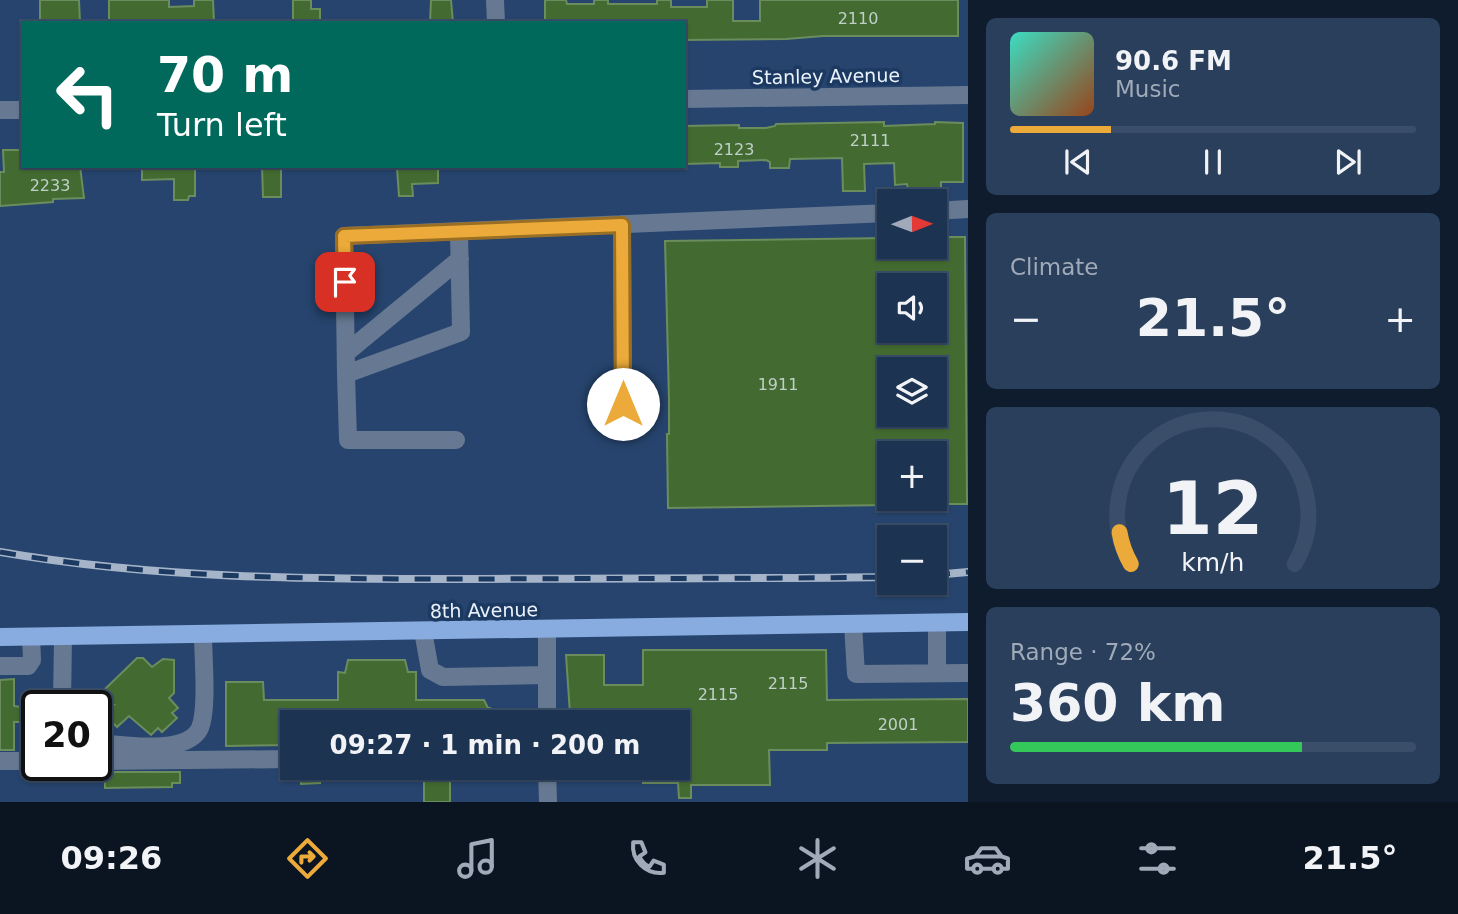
<!DOCTYPE html>
<html lang="en">
<head>
<meta charset="utf-8">
<style>
  body { margin:0; font-family:"DejaVu Sans",sans-serif; background:#293f5c; color:#f1f3f6; height:100vh; display:flex; flex-direction:column; font-size:26px; white-space:nowrap }
  * { box-sizing:border-box; margin:0 }
  p { font-size:23px; color:#a0aab8 }
  .icon { flex:none; width:38px; height:38px; fill:none; stroke:currentColor; stroke-width:2; stroke-linecap:round; stroke-linejoin:round }
  .map { position:relative; flex:1; overflow:hidden }
  .panel { display:flex; flex-direction:column; gap:18px; padding:18px; background:#0f1c2d; width:490px }
  .panel>* { flex:none }
  .banner { position:absolute; left:21px; top:21px; width:665px; height:147px; border-radius:0px; box-shadow:0 2px 5px #0004,0 0 0 2px #3a4e69; background:#00695c; color:#fff; overflow:hidden }
  .needle { width:46px; rotate:89deg }
  .buttons { position:absolute; left:877px; top:189px; display:grid; gap:14px }
  .buttons a { display:grid; place-items:center; width:70px; height:70px; border-radius:0px; background:#1c3352; box-shadow:0 2px 5px #0004,0 0 0 2px #3a4e69; font-size:35px }
  .speed { position:absolute; left:21px; top:690px; display:flex; gap:14px; font-size:35px; font-weight:700; text-align:center }
  .speed>* { display:grid; place-content:center; width:91px; height:91px; border-radius:50%; background:#1c3352; box-shadow:0 2px 5px #0004,0 0 0 2px #3a4e69; line-height:1 }
  .speed .limit { border:4px solid #111; border-radius:10px; background:#fff; color:#111 }
  .pin { position:absolute; display:grid; place-items:center; width:60px; height:60px; color:#fff; margin:-30px; border-radius:14px; box-shadow:0 4px 10px #0006 }
  .me { position:absolute; width:77px; margin:-38px; rotate:0deg; stroke-linejoin:round; filter:drop-shadow(0 0 5px #0008) }
  .turn { display:flex; align-items:center; gap:24px; height:147px; padding:0 21px; font-size:32px }
  .turn .icon { width:91px; height:91px; stroke-width:2.5 }
  .turn b { display:block; font-size:49px; line-height:60px }
  .big { font-size:52px; font-weight:700; line-height:1.1 }
  .panel .widget { flex:1; display:flex; flex-direction:column; justify-content:center; gap:10px; min-width:0; padding:0 24px; border-radius:10px; background:#293f5c }
  .panel .dial { align-items:center; gap:0 }
  .dial svg { height:182px; overflow:visible; fill:none; stroke:#3a4e69; stroke-width:7; stroke-linecap:round; text-anchor:middle }
  .dial text { fill:#f1f3f6; stroke:none }
  .song { display:flex; align-items:center; gap:21px }
  .cover { width:84px; height:84px; border-radius:10px; background:linear-gradient(135deg,hsl(170 70% 55%),hsl(20 70% 35%)) }
  .played { height:7px; border-radius:4px; background:linear-gradient(90deg,#ebaa39 25%,#3a4e69 25%) }
  .keys { display:flex; justify-content:space-around; direction:ltr }
  .heat { display:flex; justify-content:space-between; align-items:center; font-size:38px; direction:ltr }
  .charge { height:10px; border-radius:5px; background:linear-gradient(90deg,#34c759 72%,#3a4e69 0) }
  .trip { position:absolute; left:280px; top:710px; width:410px; height:70px; border-radius:0px; background:#1c3352; box-shadow:0 2px 5px #0004,0 0 0 2px #3a4e69; font-weight:700; line-height:70px; text-align:center }
  .menu { display:flex; height:112px; justify-content:space-around; align-items:center; background:#0b1421; color:#a0aab8 }
  .menu .icon { width:49px; height:49px }
  .menu .active { color:#ebaa39 }
  .menu b { font-size:32px; color:#f1f3f6 }
  main { display:flex; flex:1; min-height:0 }
  .map>svg:first-child { display:block }
  .building { fill:#436b31; stroke:#6b8d5e; stroke-width:2; fill-rule:evenodd }
  .lines { fill:none; stroke-linecap:round; stroke-linejoin:round }
  .minor { stroke:#677992; stroke-width:18 }
  .major { stroke:#88acdf; stroke-width:18 }
  .rail-casing { stroke:#a5b4c9; stroke-width:8 }
  .rail { stroke:#1c3961; stroke-width:5; stroke-dasharray:16; stroke-linecap:butt }
  .route-casing { stroke:#996e25; stroke-width:18 }
  .route { stroke:#ebaa39; stroke-width:12 }
  .labels { text-anchor:middle; dominant-baseline:central; stroke-width:7; stroke-linejoin:round; paint-order:stroke }
  .number-label { font-size:16px; fill:#c0d0c9 }
  .street-label { font-size:19px; fill:#eaf2fc; stroke:#1c3961 }
</style>
</head>
<body>
<main>
<div class="map">
<svg width="968" height="802" viewBox="0 0 968 802">
  <rect width="100%" height="100%" fill="#26446d"/>
  <path class="building" d="M40,0h39l1,23h-40z
    M109,0h60v7l25,-1v-6h19l1,23h-105z
    M293,0h18v9h9v14h-27z
    M431,0h20l2,23h-23z
    M545,0h21l1,4h27v-4h14v4h49v-4h14v7h36v-7h26v21h27v-21h198v36h-135l-37,3 -102,1v-17h-139z
    M884,122v4l51,-2v-2l28,1v59h-22v6l-33,1 -1,-5 -12,1 -1,-22 -30,1 1,27h-22l-1,-33 -52,1 -1,9h-19v-6l-4,-2 -28,1v6h-18v-4l-36,1v-38l55,-1v3h27l9,-2 1,-2z
    M3,150h20v16h57l4,32 -31,1v3l-53,4v-34h4z
    M142,166h53v30h-6l-1,4h-14v-21l-32,1z
    M262,166h19v31h-18z
    M414,166h24v17l-26,1 1,12h-14l-2,-28z
    M934,237h31l2,267h-33v-51h-45v52l-221,3 -1,-74h2v-34l-4,-159 224,-3v9h45zM889,285h45v46h-45zM889,369h45v46h-45z
    M643,650h183l1,50 141,-1v43l-141,1v7h-58l1,35h-79v13h-12l-1,-15h-35v-14h34v-46h-70v-10l-37,1 -4,-59h38v30h39z
    M137,658h6l9,9 11,-8 11,1v33l-5,5 9,10 -6,5 5,5 -15,14 -4,-4 -7,7 -22,-19 -12,11 -12,-12 9,-10h-38v-13h26z
    M348,660h57l3,12h8v28h68l4,8h2l1,15h-199v22l-66,1v-64h37l1,18h74v-28l7,1z
    M14,679v27l14,2v14h-14v28h-14v-70z
    M301,768h19v15l-19,1z
    M105,772h75v11h-8v4l-67,1z
    M424,777h26v25h-26z"/>
  <g class="lines">
    <path class="minor" d="M495,0l1,23
      M684,99l284,-4
      M0,110h23
      M934,211l34,-2
      M622,224l1,180
      M346,353l114,-94
      M346,374l-2,-138 545,-23
      M456,440h-108l-2,-66 115,-42 -2,-100
      M937,623v50
      M853,624l3,50 112,-1
      M547,630v93
      M423,631l7,39 13,7 104,-2
      M0,666h28l4,-6 -1,-23
      M62,705l1,-69
      M96,742c25,3 91,14 104,-14 8,-20 3,-71 3,-94
      M0,761h37
      M96,761l196,-2
      M547,768l1,34"/>
    <path class="major" d="M0,637l968,-15"/>
    <defs>
      <path id="rail" d="M0,552c161,28 324,27 486,27 134,-1 269,0 403,-2
        M934,575l34,-3"/>
    </defs>
    <use href="#rail" class="rail-casing"/>
    <use href="#rail" class="rail"/>
  </g>
  <g class="lines">
    <defs>
      <path id="route" d="M345,282l-1,-46 278,-11 1,179"/>
    </defs>
    <use href="#route" class="route-casing"/>
    <use href="#route" class="route"/>
  </g>
  <g class="labels">
    <g class="number-label">
      <text x="858" y="18">2110</text>
      <text x="870" y="140">2111</text>
      <text x="734" y="149">2123</text>
      <text x="50" y="185">2233</text>
      <text x="778" y="384">1911</text>
      <text x="788" y="683">2115</text>
      <text x="718" y="694">2115</text>
      <text x="898" y="724">2001</text>
    </g>
    <g class="street-label">
      <text transform="translate(826 76) rotate(-1)">Stanley Avenue</text>
      <text transform="translate(484 610) rotate(-1)">8th Avenue</text>
    </g>
  </g>
</svg>
<div class="buttons">
<a><svg class="needle" viewBox="-14 -14 28 28"><path d="M0-13l5 13h-10z" fill="#e53935"/><path d="M0 13l5-13h-10z" fill="#a0aab8"/></svg></a>
<a><svg class="icon" aria-label="sound" viewBox="0 0 24 24"><path d="M4 9h4l5-4v14l-5-4H4zM17 9q2 3 0 6"/></svg></a>
<a><svg class="icon" aria-label="layers" viewBox="0 0 24 24"><path d="M12 4l9 5-9 5-9-5zM3 14l9 5 9-5"/></svg></a>
<a>+</a>
<a>−</a>
</div>
<div class="speed"><div class="limit">20</div></div>
<div class="pin" style="left:345px;top:282px;background:#d93025"><svg class="icon" aria-label="arrive" viewBox="0 0 24 24"><path d="M6 21V4h12l-3 4 3 4H6"/></svg></div>
<svg class="me" style="left:623px;top:404px" viewBox="-20 -20 40 40"><circle r="19" fill="#fff"/><path d="M0-13L10 11 0 6-10 11z" fill="#ebaa39"/></svg>
<div class="trip">09:27 · 1 min · 200 m</div>
<div class="banner">
<div class="turn"><svg class="icon" aria-label="left" viewBox="0 0 24 24"><path d="M17 20v-9H6M10 6l-5 5 5 5"/></svg><div><b>70 m</b>Turn left</div></div>
</div>
</div>
<section class="panel">
<div class="widget">
<div class="song"><i class="cover"></i><div><b>90.6 FM</b><p>Music</p></div></div>
<div class="played"></div>
<div class="keys"><svg class="icon" aria-label="previous" viewBox="0 0 24 24"><path d="M18 5L8 12l10 7zM5 5v14"/></svg><svg class="icon" aria-label="pause" viewBox="0 0 24 24"><path d="M8 5v14M16 5v14"/></svg><svg class="icon" aria-label="next" viewBox="0 0 24 24"><path d="M6 5l10 7-10 7zM19 5v14"/></svg></div>
</div>
<div class="widget"><p>Climate</p>
<div class="heat"><a>−</a><b class="big">21.5°</b><a>+</a></div>
</div>
<div class="widget dial"><svg viewBox="0 0 100 80">
<path d="M14 69A42 42 0 1 1 86 69"/>
<path d="M14 69A42 42 0 0 1 9 55" stroke="#ebaa39"/>
<text x="50" y="56" font-size="32" font-weight="700">12</text>
<text x="50" y="72" font-size="11">km/h</text>
</svg></div>
<div class="widget"><p>Range · 72%</p><b class="big">360 km</b><div class="charge"></div></div>
</section>
</main>
<nav class="menu">
<b>09:26</b>
<svg class="icon active" aria-label="directions" viewBox="0 0 24 24"><path d="M12 3l9 9-9 9-9-9zM9 14v-3h6M13 9l2 2-2 2"/></svg>
<svg class="icon" aria-label="music" viewBox="0 0 24 24"><path d="M9 18V5l10-2v13"/><circle cx="6" cy="18" r="3"/><circle cx="16" cy="16" r="3"/></svg>
<svg class="icon" aria-label="phone" viewBox="0 0 24 24"><path d="M5 4h4l2 5-3 2q2 4 5 5l2-3 5 2v4C11 20 4 13 5 4z"/></svg>
<svg class="icon" aria-label="climate" viewBox="0 0 24 24"><path d="M12 3v18M4 7l16 10M4 17L20 7"/></svg>
<svg class="icon" aria-label="car" viewBox="0 0 24 24"><path d="M5 17H2v-5l4-1 3-4h7l3 4 3 1v5h-3M9 17h6M6 11h13"/><circle cx="7" cy="17" r="2"/><circle cx="17" cy="17" r="2"/></svg>
<svg class="icon" aria-label="filters" viewBox="0 0 24 24"><path d="M4 7h16M4 17h16"/><circle cx="9" cy="7" r="2"/><circle cx="15" cy="17" r="2"/></svg>
<b>21.5°</b>
</nav>
</body>
</html>
